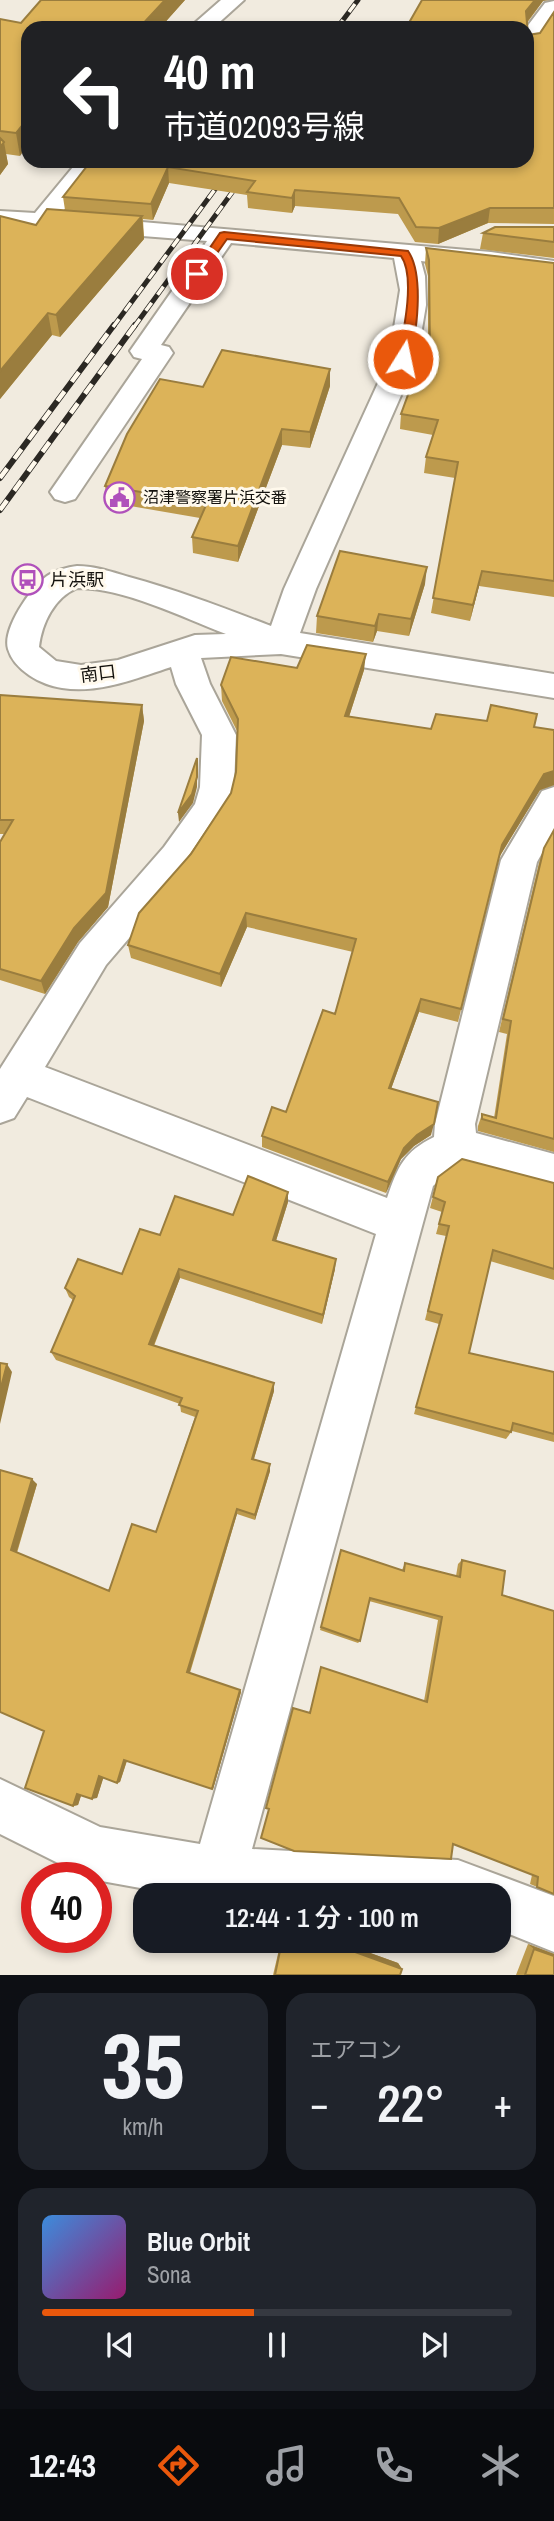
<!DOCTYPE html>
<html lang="ja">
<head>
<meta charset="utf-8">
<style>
  body { margin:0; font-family:"Archivo Narrow","Noto Sans JP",sans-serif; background:#20242c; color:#f1f3f6; height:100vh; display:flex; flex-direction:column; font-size:26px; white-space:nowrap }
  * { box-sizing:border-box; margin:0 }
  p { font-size:23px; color:#9ea1a6 }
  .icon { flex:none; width:38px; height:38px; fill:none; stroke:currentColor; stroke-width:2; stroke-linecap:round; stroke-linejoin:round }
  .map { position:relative; height:1975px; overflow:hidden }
  .details { display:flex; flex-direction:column; gap:18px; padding:18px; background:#0d0f14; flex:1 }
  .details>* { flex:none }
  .banner { position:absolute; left:21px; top:21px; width:513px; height:147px; border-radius:21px; box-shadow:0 4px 10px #0003; background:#202124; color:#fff; overflow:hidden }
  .speed { position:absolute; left:21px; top:1862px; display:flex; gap:14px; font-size:35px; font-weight:700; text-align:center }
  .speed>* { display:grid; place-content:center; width:91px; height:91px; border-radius:50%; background:#171b24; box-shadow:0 4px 10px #0003; line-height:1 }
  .speed .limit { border:10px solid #d22; background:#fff; color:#111 }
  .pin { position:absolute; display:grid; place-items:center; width:60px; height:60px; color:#fff; margin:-30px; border:4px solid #fff; border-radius:50%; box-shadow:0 2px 7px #0007 }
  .me { position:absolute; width:77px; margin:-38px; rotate:10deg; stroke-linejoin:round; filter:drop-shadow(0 0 5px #0008) }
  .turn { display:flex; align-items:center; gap:24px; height:147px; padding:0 28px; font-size:32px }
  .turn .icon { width:91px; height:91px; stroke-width:2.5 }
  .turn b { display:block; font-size:49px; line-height:60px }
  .big { font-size:52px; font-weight:600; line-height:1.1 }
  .details .widget { flex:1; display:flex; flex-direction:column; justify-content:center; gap:10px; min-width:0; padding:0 24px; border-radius:21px; background:#20242c }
  .details .dial { align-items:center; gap:0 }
  .dial b { font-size:91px; line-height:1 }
  .song { display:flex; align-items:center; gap:21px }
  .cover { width:84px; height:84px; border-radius:10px; background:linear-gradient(135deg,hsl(210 70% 55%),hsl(320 70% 35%)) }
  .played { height:7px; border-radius:4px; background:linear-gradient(90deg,#ea580c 45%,#363941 45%) }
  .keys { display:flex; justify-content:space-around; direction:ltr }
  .heat { display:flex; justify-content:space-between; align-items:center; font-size:38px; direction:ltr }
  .details .tiles { flex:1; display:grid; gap:18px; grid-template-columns:1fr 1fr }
  .widget:last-child { grid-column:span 2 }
  .trip { position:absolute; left:133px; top:1883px; width:378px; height:70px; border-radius:21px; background:#171b24; box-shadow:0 4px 10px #0003; font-weight:600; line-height:70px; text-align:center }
  .dock { display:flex; height:112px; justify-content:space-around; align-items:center; background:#090b0e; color:#9ea1a6 }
  .dock .icon { width:49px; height:49px }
  .dock .on { color:#ea580c }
  .dock b { font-size:32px; color:#f1f3f6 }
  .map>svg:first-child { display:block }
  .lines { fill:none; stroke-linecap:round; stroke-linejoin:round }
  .minor-casing { stroke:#aaa599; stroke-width:4 }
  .minor { fill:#fff; fill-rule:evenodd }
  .rail-far1-casing { stroke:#2b2823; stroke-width:5 }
  .rail-casing { stroke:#2b2823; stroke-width:6 }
  .rail-far1 { stroke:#fff9ec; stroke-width:3.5; stroke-dasharray:10; stroke-linecap:butt }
  .rail { stroke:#fff9ec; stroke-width:4.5; stroke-dasharray:12; stroke-linecap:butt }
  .wall { fill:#bd9a4d }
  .shaded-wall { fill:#9a7d3e }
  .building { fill:#dcb359; stroke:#9a7d3e; stroke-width:2 }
  .route { fill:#ea580c; stroke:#983908; stroke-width:2 }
  .labels { text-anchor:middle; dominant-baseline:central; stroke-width:6; stroke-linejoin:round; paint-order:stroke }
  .far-poi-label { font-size:16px; fill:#13110d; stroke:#fff9ec; text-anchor:start }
  .poi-label { font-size:18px; fill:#13110d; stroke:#fff9ec; text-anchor:start }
  .street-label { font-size:18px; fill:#13110d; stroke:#fff9ec }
</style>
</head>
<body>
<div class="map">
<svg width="554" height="1975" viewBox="0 0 554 1975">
  <rect width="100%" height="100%" fill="#f1ebdf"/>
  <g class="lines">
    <defs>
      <path id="minor" d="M221,0h23l-31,28h-24z
        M554,1v18l-19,28 -8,1 -1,-20 19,-25z
        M78,161h24l-42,54 431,37 63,9v16l-133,-16 4,15 1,29 -9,54 -101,230 -16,44 254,41v24l-273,-44 -80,4 9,26 26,51 -2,52 -5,21 -39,59 -84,98 -61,102 342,131c11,-32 17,-46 47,-61l1,-13 66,-264 41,-69 12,-4v45l-17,30 -62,262 1,9 78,21v38l-96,-25 -11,6 -14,13 -181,663 206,11 96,36v56l-55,-22v-35h-320l-83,-15v-2l-20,-6 -76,-38v-55l100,48 100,17 176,-610 -349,-137 -13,21 -14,5v-54l80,-126 84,-96 31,-43 5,-17 2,-52 -26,-51 -5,-17c-34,11 -72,27 -109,21 -21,-3 -48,-18 -54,-39 -6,-20 23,-62 39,-73 7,-5 21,-9 30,-10 18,0 35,6 52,11 48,13 95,31 142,49l13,-37 105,-230 11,-69 -6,-32 -163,-15 -70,102 8,2 4,6 -98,146 -10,3 -10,-3 -5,-7 92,-133 -8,-2 -4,-6 77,-110 -207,-16v-14l35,2zM77,588c47,0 105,29 149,46l-31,1 -77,25 -37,5 -25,-4 -17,-14c3,-24 15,-49 38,-59z"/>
    </defs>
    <use href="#minor" class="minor-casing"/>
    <use href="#minor" class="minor"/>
    <defs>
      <path id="rail-far1" d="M337,28l21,-28
        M113,327l123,-166
        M134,327l121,-166"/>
      <path id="rail" d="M0,478l114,-153
        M0,510l135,-185"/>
    </defs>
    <use href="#rail-far1" class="rail-far1-casing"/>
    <use href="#rail" class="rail-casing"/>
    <use href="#rail-far1" class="rail-far1"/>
    <use href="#rail" class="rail"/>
  </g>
  <path class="wall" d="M41,0h144l-25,28h-132l-8,128 -14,-2 2,10 -8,11v-156l21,4z
    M543,1l-16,22 1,12 12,-2 14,-21v212l-66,-1 -50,21 -23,-2 -17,-28 -103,-8 -3,7 -44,-5 -1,-13 -78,-12 -16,37 -10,-1 1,20 -84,98 -8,-2 -52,64v-183l36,9 29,-15 -2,-13 28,-36h436l-121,-133z
    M554,227v31l-74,-9 3,-16z
    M426,248l128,15v334l-75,-11 -9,35 -39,-8 24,-135 -31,-5 2,-16 7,-22 -33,-6 1,-15 27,-59v-79l-3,-12z
    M330,369v17l-20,62 -28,-3 -44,117 -45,-9 -1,-16 8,-19 -93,-16 -2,-16 98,-99z
    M425,584l-16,52 -32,-5 -4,11 -57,-9 1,-17z
    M297,668l67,2 -15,47 82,12 56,-8 67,9v55l-14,5 -42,69 -40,163 -39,-10 -28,77 40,46 -17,11 -13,13 -15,34 -124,-46v-11l24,-24 49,-98 18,-62 -106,-25 -26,60 -90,-29 -3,-13 103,-152 5,-21 2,-39 -16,-32 -1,-16z
    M0,695l142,10 2,16 -36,186 -30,35 -33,52 -45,-14v-138l5,-8h-5z
    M554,830v322l-76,-21v-5l4,-12 12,4 13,-84 -8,-2 40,-169 5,-15z
    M438,1177l116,6v97l-64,-19 -21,92 85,19v70l-42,-11 -6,8 -92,-25 25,-90 -14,-4 21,-84 -10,-2 6,-22 -12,-4z
    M288,1202l-12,39 59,28 -13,55 -142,-46 -26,68 120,45 -20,68 16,5v7l-15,49 -18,-6 -47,159 50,17 1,2 -28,97 -86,-28 -7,21 -3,1 -14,-5 -6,20 -16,-3 -3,10 -5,1 -29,-75 -44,-261 37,14 -20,69 92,38 47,-59 39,-115 -14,-5 -1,-8 -124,-44 -5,-8 22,-52 -4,-3 -4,-9 57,-14 38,-39 73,-20z
    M341,1550l61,20 3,-7 51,13 2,-12 4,-4 40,35 52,299 -24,-10 2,-9 -223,-162 115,-12 14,-81 -69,-19 -9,40 -2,2 -38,-13z
    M281,1941h56l61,22 4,6 -2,6h-127z
    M528,1944l26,10v21h-38z"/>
  <path class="shaded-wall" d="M165,0h20l-25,28h-21z
    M535,0h15l-7,1 -19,25 2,-15z
    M28,118v27l-8,11 -4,-23z
    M4,142l4,22 -8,11v-28z
    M168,167l1,16 -16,37 -2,-16z
    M295,190v16l-3,7v-15z
    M490,208l-2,15 -50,21 1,-16z
    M142,216l2,23 -84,98 -4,-22z
    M48,313l4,22 -52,64v-28z
    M330,369v17l-20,62v-16z
    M282,429v16l-44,117v-16z
    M427,567l-2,17 -16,52 2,-17z
    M482,571l-3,15 -9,35 3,-16z
    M379,614l-2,17 -4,11 2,-16z
    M366,654l-2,16 -20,62 1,-16z
    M142,705l2,16 -36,186 -30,35 -33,52 -4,-13z
    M197,758v29l-4,16 -14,19 -1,-9z
    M554,771v14l-14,5 -42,69 -40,163 44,-177 42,-71z
    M246,913l1,14 -26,60 -1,-13z
    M421,999l-2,13 -32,88 2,-12z
    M434,1124l-3,11 -17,11 -13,13 -15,34 2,-11 16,-34 13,-13z
    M288,1192v10l-15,48v-10z
    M336,1259l-1,10 -13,55 1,-9z
    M179,1269l1,9 -29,74 -2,-8z
    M7,1364l5,8 -12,52v-33z
    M274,1383v8l-22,74v-6z
    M270,1464v7l-15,49v-5z
    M32,1479l5,5 -21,70 -5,-4z
    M237,1509v5l-48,160 -2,-2z
    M240,1690l1,2 -28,97h-1z
    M124,1760h3l-7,22 -3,1z
    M99,1776h5l-7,22 -5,1z
    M82,1793l-4,12 -5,1 4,-12z
    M325,1941h12l61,22 4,6z
    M528,1944l26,10v2l-20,-7z"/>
  <path class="building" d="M41,0h124l-26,28h-111v90l-12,15 -16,-2v-112l21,4z
    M422,0h113l-9,11 2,24 12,-2 14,-21v196h-64l-51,20 -23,-1 -17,-29 -104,-8 -3,8 -45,-6 8,-11 -87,-14 -17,37 -88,-7 28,-36h436v-133h-121z
    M0,138l4,4 -4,5z
    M47,209l95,7 -86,99 -8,-2 -48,58v-155l36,9z
    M495,227h59v15l-71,-9z
    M426,248l128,15v318l-72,-10 -9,34 -40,-7 25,-136 -32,-5 12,-37 -37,-6 22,-60 7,2 -1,-96z
    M222,350l108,19 -20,63 -28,-3 -44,117 -46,-9 15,-34 -102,-17 22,-52 33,-55 43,8z
    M340,551l87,16 -16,52 -32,-5 -4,12 -58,-10z
    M307,645l59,9 -21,62 86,13 5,-15 51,7 4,-16 46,9 -3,13 20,3v41l-10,3 -42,71 -41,164 -40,-10 -32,89 49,14 -4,22 -17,11 -13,13 -16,34 -126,-46 10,-29 14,5 37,-102 12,4 21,-75 -110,-26 -26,61 -92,-29 11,-32 52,-59 40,-61 5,-21 2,-53 -17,-34 10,-28 66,11z
    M0,695l142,10 -36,188 -32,35 -33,53 -41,-12v-127l13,-22h-13z
    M197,758v19l-5,17 -14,19z
    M554,830v309l-72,-20v-5l14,4 15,-97 -8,-2 41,-171z
    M462,1159l92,24v86l-61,-19 -24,103 85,19v62l-41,-11 -2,9 -95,-25 26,-92 -14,-4 21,-85 -10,-2 6,-22 -12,-5 5,-20z
    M248,1176l40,16 -15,48 63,19 -13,56 -144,-46 -30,75 125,39 -22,76 18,5 -15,51 -18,-6 -50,163 53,18 -28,99 -88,-29 -7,23 -18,-7 -7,23 -15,-5 -4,12 -48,-18 19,-57 -44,-19v-242l32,9 -21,71 98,41 23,-67 24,8 42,-121 -19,-6 3,-7 -131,-46 24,-56 -10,-8 13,-29 44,15 18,-45 20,6 15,-39 58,19z
    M0,1363l7,1 -7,27z
    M341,1550l63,21 1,-8 55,14 2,-17 43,11 -3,24 52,16v283l-17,-7 1,-10 -85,-33 -2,15 -157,-8 -33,-13 8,-29 -3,-1 27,-100 17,5 11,-46 106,35 15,-85 -72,-19 -10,43 -39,-14z
    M282,1941h43l77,28 -2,6h-125z
    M534,1949l20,7v19h-29z"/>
  <path class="route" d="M224,232l184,19c16,23 10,85 -1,111l-9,-3c5,-25 18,-82 3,-103l-174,-17 -26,37h-7v-5l26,-38z"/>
  <defs>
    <symbol id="civic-ring" viewBox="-11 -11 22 22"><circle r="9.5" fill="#fff9ec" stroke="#b051bb" stroke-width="1.5"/><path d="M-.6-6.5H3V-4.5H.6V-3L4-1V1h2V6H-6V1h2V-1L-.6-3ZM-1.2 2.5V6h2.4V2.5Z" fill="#b051bb"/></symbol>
    <symbol id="bus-ring" viewBox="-11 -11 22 22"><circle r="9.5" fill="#fff9ec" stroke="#b051bb" stroke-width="1.5"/><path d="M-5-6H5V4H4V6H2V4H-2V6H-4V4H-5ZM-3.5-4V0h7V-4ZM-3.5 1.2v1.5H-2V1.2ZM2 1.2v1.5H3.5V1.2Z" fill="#b051bb"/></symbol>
  </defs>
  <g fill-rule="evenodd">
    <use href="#civic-ring" x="102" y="480" width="35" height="35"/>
    <use href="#bus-ring" x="10" y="562" width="35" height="35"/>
  </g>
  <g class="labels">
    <g class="far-poi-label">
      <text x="143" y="497">沼津警察署片浜交番</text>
    </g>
    <g class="poi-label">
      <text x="50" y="579">片浜駅</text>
    </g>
    <g class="street-label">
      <text transform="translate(98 673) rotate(-7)">南口</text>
    </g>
  </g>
</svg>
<div class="speed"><div class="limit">40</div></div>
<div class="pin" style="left:197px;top:274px;background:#d93025"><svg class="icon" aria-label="arrive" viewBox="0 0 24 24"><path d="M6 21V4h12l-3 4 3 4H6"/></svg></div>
<svg class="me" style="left:403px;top:359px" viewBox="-20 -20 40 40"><circle r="17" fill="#ea580c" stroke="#fff" stroke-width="3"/><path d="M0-11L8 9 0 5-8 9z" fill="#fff"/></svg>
<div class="trip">12:44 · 1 分 · 100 m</div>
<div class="banner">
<div class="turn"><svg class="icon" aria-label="left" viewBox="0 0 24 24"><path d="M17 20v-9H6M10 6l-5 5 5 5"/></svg><div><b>40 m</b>市道02093号線</div></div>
</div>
</div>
<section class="details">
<div class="tiles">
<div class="widget dial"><b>35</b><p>km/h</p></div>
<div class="widget"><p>エアコン</p>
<div class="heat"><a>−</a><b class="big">22°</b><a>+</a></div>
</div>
<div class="widget">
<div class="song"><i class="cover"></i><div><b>Blue Orbit</b><p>Sona</p></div></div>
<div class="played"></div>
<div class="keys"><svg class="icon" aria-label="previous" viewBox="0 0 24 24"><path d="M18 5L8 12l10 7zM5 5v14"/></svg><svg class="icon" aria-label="pause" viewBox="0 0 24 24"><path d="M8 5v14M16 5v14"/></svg><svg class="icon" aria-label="next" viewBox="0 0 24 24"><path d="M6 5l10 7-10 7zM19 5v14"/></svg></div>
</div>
</div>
</section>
<nav class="dock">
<b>12:43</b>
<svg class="icon on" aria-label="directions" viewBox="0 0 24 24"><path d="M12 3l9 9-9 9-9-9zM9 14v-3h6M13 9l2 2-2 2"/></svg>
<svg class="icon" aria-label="music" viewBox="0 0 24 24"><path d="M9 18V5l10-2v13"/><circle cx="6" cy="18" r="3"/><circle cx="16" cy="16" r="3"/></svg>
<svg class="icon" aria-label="phone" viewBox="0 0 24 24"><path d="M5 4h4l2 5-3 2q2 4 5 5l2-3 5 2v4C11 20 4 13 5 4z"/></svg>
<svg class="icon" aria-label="climate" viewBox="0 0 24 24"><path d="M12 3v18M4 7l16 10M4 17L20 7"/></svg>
</nav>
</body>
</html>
